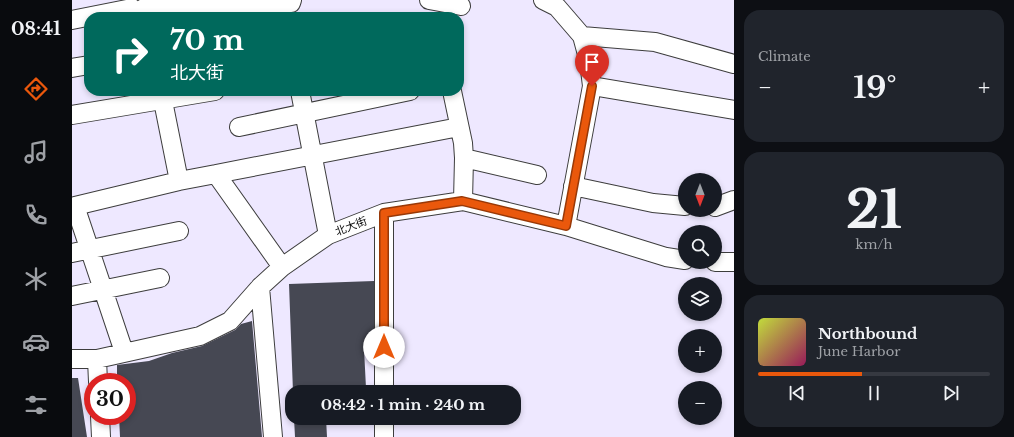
<!DOCTYPE html>
<html lang="en">
<head>
<meta charset="utf-8">
<style>
  body { margin:0; font-family:"Libre Baskerville","Noto Sans SC",serif; background:#20242c; color:#f1f3f6; height:100vh; display:flex; flex-direction:column; font-size:15px; white-space:nowrap }
  * { box-sizing:border-box; margin:0 }
  p { font-size:13px; color:#9ea1a6 }
  .icon { flex:none; width:22px; height:22px; fill:none; stroke:currentColor; stroke-width:2; stroke-linecap:round; stroke-linejoin:round }
  .map { position:relative; flex:1; overflow:hidden }
  .sheet { display:flex; flex-direction:column; gap:10px; padding:10px; background:#0d0f14; width:280px }
  .sheet>* { flex:none }
  .top-card { position:absolute; left:12px; top:12px; width:380px; height:84px; border-radius:16px; box-shadow:0 2px 6px #0003; background:#00695c; color:#fff; overflow:hidden }
  .needle { width:26px; rotate:180deg }
  .tools { position:absolute; left:606px; top:173px; display:grid; gap:8px }
  .tools a { display:grid; place-items:center; width:44px; height:44px; border-radius:50%; background:#171b24; box-shadow:0 2px 6px #0003; font-size:20px }
  .speed { position:absolute; left:12px; top:373px; display:flex; gap:8px; font-size:20px; font-weight:700; text-align:center }
  .speed>* { display:grid; place-content:center; width:52px; height:52px; border-radius:50%; background:#171b24; box-shadow:0 2px 6px #0003; line-height:1 }
  .speed .limit { border:6px solid #d22; background:#fff; color:#111 }
  .pin { position:absolute; display:grid; place-items:center; width:34px; height:34px; color:#fff; margin:-41px -17px; border-radius:50% 50% 50% 0; rotate:-45deg; box-shadow:0 0 4px #0007 }
  .pin .icon { rotate:45deg }
  .me { position:absolute; width:44px; margin:-22px; rotate:0deg; stroke-linejoin:round; filter:drop-shadow(0 0 3px #0008) }
  .turn { display:flex; align-items:center; gap:14px; height:84px; padding:0 20px; font-size:18px }
  .turn .icon { width:52px; height:52px; stroke-width:2.5 }
  .turn b { display:block; font-size:28px; line-height:34px }
  .big { font-size:30px; font-weight:700; line-height:1.1 }
  .sheet .card { flex:1; display:flex; flex-direction:column; justify-content:center; gap:6px; min-width:0; padding:0 14px; border-radius:16px; background:#20242c }
  .sheet .dial { align-items:center; gap:0 }
  .dial b { font-size:52px; line-height:1 }
  .song { display:flex; align-items:center; gap:12px }
  .cover { width:48px; height:48px; border-radius:6px; background:linear-gradient(135deg,hsl(70 70% 55%),hsl(330 70% 35%)) }
  .played { height:4px; border-radius:2px; background:linear-gradient(90deg,#ea580c 45%,#363941 45%) }
  .keys { display:flex; justify-content:space-around; direction:ltr }
  .heat { display:flex; justify-content:space-between; align-items:center; font-size:22px; direction:ltr }
  .trip { position:absolute; left:213px; top:385px; width:236px; height:40px; border-radius:16px; background:#171b24; box-shadow:0 2px 6px #0003; font-weight:700; line-height:40px; text-align:center }
  main { display:flex; flex:1; min-height:0 }
  .tabs { display:flex; flex-direction:column; width:72px; justify-content:space-around; align-items:center; background:#090b0e; color:#9ea1a6 }
  .tabs .icon { width:28px; height:28px }
  .tabs .current { color:#ea580c }
  .tabs b { font-size:18px; color:#f1f3f6 }
  .map>svg:first-child { display:block }
  .building { fill:#464853 }
  .lines { fill:none; stroke-linecap:round; stroke-linejoin:round }
  .minor-casing { stroke:#3d3d3d; stroke-width:20 }
  .minor { stroke:#fff; stroke-width:18 }
  .route-casing { stroke:#983908; stroke-width:10 }
  .route { stroke:#ea580c; stroke-width:7 }
  .labels { text-anchor:middle; dominant-baseline:central; stroke-width:4; stroke-linejoin:round; paint-order:stroke }
  .street-label { font-size:11px; fill:#0a0a0a; stroke:#fff }
</style>
</head>
<body>
<main>
<nav class="tabs">
<b>08:41</b>
<svg class="icon current" aria-label="directions" viewBox="0 0 24 24"><path d="M12 3l9 9-9 9-9-9zM9 14v-3h6M13 9l2 2-2 2"/></svg>
<svg class="icon" aria-label="music" viewBox="0 0 24 24"><path d="M9 18V5l10-2v13"/><circle cx="6" cy="18" r="3"/><circle cx="16" cy="16" r="3"/></svg>
<svg class="icon" aria-label="phone" viewBox="0 0 24 24"><path d="M5 4h4l2 5-3 2q2 4 5 5l2-3 5 2v4C11 20 4 13 5 4z"/></svg>
<svg class="icon" aria-label="climate" viewBox="0 0 24 24"><path d="M12 3v18M4 7l16 10M4 17L20 7"/></svg>
<svg class="icon" aria-label="car" viewBox="0 0 24 24"><path d="M5 17H2v-5l4-1 3-4h7l3 4 3 1v5h-3M9 17h6M6 11h13"/><circle cx="7" cy="17" r="2"/><circle cx="17" cy="17" r="2"/></svg>
<svg class="icon" aria-label="filters" viewBox="0 0 24 24"><path d="M4 7h16M4 17h16"/><circle cx="9" cy="7" r="2"/><circle cx="15" cy="17" r="2"/></svg>
</nav>
<div class="map">
<svg width="662" height="437" viewBox="0 0 662 437">
  <rect width="100%" height="100%" fill="#eee8ff"/>
  <path class="building" d="M302,281v68h-10l2,39 -42,2v2h-31l-4,-108z
    M180,321l10,116h-142l-1,-21h8v-34h-10v-17l32,-4 23,-8 30,-7 33,-16 6,-6z
    M0,378h6l9,59h-15z
    M222,418h32l1,19h-32z"/>
  <g class="lines">
    <defs>
      <path id="minor" d="M357,0l32,6
        M471,0l14,7 25,29 7,26 3,24 -26,140
        M72,8l147,-5 1,-3
        M0,20l60,-12
        M510,36l73,6 79,22
        M0,68l17,-3
        M520,86l142,24
        M89,91l18,90 37,-7 66,93
        M228,91l28,144
        M380,91l11,52 1,15 -1,43
        M0,115l143,-24
        M167,127l171,-36
        M392,158l73,17
        M144,174l243,-47
        M501,186l80,17 32,3
        M643,207l19,-7
        M312,213v179
        M0,253l107,-22
        M643,262h19
        M188,287l13,150
        M0,296l88,-18
        M52,352l-49,-146 104,-25
        M0,359h25l103,-23 30,-15 30,-34 22,-20 46,-32 56,-22 79,-12 103,25 100,31 19,3
        M25,359l1,23
        M28,416l1,21
        M312,418v19"/>
    </defs>
    <use href="#minor" class="minor-casing"/>
    <use href="#minor" class="minor"/>
  </g>
  <g class="lines">
    <defs>
      <path id="route" d="M312,347v-134l78,-12 104,25 26,-140"/>
    </defs>
    <use href="#route" class="route-casing"/>
    <use href="#route" class="route"/>
  </g>
  <g class="labels">
    <g class="street-label">
      <text transform="translate(279 226) rotate(-21)">北大街</text>
    </g>
  </g>
</svg>
<div class="tools">
<a><svg class="needle" viewBox="-14 -14 28 28"><path d="M0-13l5 13h-10z" fill="#e53935"/><path d="M0 13l5-13h-10z" fill="#9ea1a6"/></svg></a>
<a><svg class="icon" aria-label="search" viewBox="0 0 24 24"><circle cx="10" cy="10" r="6"/><path d="M15 15l6 6"/></svg></a>
<a><svg class="icon" aria-label="layers" viewBox="0 0 24 24"><path d="M12 4l9 5-9 5-9-5zM3 14l9 5 9-5"/></svg></a>
<a>+</a>
<a>−</a>
</div>
<div class="speed"><div class="limit">30</div></div>
<div class="pin" style="left:520px;top:86px;background:#d93025"><svg class="icon" aria-label="arrive" viewBox="0 0 24 24"><path d="M6 21V4h12l-3 4 3 4H6"/></svg></div>
<svg class="me" style="left:312px;top:347px" viewBox="-20 -20 40 40"><circle r="19" fill="#fff"/><path d="M0-13L10 11 0 6-10 11z" fill="#ea580c"/></svg>
<div class="trip">08:42 · 1 min · 240 m</div>
<div class="top-card">
<div class="turn"><svg class="icon" aria-label="right" viewBox="0 0 24 24"><path d="M7 20v-9h11M14 6l5 5-5 5"/></svg><div><b>70 m</b>北大街</div></div>
</div>
</div>
<section class="sheet">
<div class="card"><p>Climate</p>
<div class="heat"><a>−</a><b class="big">19°</b><a>+</a></div>
</div>
<div class="card dial"><b>21</b><p>km/h</p></div>
<div class="card">
<div class="song"><i class="cover"></i><div><b>Northbound</b><p>June Harbor</p></div></div>
<div class="played"></div>
<div class="keys"><svg class="icon" aria-label="previous" viewBox="0 0 24 24"><path d="M18 5L8 12l10 7zM5 5v14"/></svg><svg class="icon" aria-label="pause" viewBox="0 0 24 24"><path d="M8 5v14M16 5v14"/></svg><svg class="icon" aria-label="next" viewBox="0 0 24 24"><path d="M6 5l10 7-10 7zM19 5v14"/></svg></div>
</div>
</section>
</main>
</body>
</html>
